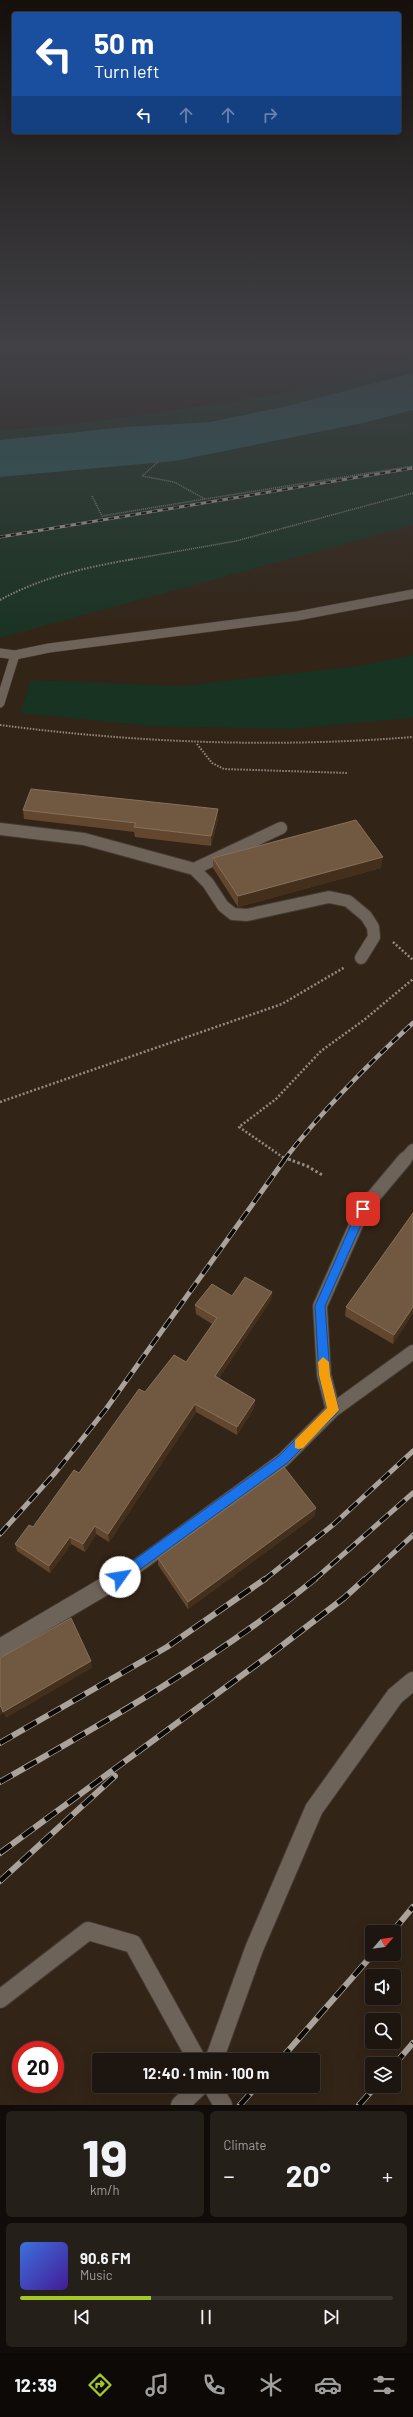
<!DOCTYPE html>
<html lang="en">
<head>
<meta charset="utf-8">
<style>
  body { margin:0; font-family:Barlow,sans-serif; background:#251f19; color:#f1f3f6; height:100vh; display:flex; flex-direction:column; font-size:15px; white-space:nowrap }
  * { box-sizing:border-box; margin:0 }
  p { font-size:13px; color:#a09f9f }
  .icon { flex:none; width:22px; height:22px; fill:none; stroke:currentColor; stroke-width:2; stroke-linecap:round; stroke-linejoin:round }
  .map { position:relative; height:2105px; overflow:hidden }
  .side { display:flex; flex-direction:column; gap:6px; padding:6px; background:#100c09; flex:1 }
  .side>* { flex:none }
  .guide { position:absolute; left:12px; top:12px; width:389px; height:122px; border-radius:4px; box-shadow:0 4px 16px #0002,0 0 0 1px #3b3530; background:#1a4fa0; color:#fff; overflow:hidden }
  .needle { width:26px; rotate:62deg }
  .fabs { position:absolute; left:365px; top:1925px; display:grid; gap:8px }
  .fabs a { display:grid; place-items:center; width:36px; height:36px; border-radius:4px; background:#1d1610; box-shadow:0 4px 16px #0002,0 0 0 1px #3b3530; font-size:20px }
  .speed { position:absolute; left:12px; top:2041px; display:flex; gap:8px; font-size:20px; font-weight:700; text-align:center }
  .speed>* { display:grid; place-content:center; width:52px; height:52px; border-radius:50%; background:#1d1610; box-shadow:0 4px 16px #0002,0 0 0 1px #3b3530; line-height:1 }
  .speed .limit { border:6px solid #d22; background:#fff; color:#111 }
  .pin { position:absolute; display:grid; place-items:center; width:34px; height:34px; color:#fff; margin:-17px; border-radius:8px; box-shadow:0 2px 6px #0006 }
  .me { position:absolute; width:44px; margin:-22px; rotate:58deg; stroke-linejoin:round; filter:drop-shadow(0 0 3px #0008) }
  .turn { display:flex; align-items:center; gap:14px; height:84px; padding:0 16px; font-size:18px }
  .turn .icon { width:52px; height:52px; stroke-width:2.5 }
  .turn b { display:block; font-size:28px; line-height:34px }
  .lanes { display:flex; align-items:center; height:38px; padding:0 16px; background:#0003; justify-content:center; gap:20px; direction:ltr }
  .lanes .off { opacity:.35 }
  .big { font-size:30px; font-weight:700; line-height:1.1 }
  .side .tile { flex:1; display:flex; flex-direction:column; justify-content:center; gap:6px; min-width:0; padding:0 14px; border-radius:6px; background:#251f19 }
  .side .dial { align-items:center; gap:0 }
  .dial b { font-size:52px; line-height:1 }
  .song { display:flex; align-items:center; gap:12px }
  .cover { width:48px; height:48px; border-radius:6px; background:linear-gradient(135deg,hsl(220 70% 55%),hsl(260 70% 35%)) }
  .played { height:4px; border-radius:2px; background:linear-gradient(90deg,#a4c824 35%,#3b3530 35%) }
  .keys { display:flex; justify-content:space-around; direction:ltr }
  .heat { display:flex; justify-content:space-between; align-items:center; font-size:22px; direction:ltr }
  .side .tiles { flex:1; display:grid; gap:6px; grid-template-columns:1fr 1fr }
  .tile:last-child { grid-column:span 2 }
  .trip { position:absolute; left:92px; top:2053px; width:228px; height:40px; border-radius:4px; background:#1d1610; box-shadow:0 4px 16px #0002,0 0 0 1px #3b3530; font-weight:700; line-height:40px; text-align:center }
  .dock { display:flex; height:64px; justify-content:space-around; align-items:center; background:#0c0906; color:#a09f9f }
  .dock .icon { width:28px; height:28px }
  .dock .current { color:#a4c824 }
  .dock b { font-size:18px; color:#f1f3f6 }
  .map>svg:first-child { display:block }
  .built { fill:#322416; fill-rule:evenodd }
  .green { fill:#193322 }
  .water { fill:#285e5e }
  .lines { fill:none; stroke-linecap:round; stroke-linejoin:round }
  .lane-far3-casing { stroke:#423a34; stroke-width:10 }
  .lane-far2-casing { stroke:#423a34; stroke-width:14 }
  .lane-far1-casing { stroke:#423a34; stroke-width:16 }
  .lane-casing { stroke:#423a34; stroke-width:20 }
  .path-far3 { stroke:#938b84; stroke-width:1.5; stroke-dasharray:1 1; stroke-linecap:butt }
  .path-far2 { stroke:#938b84; stroke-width:2; stroke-dasharray:1.5 1.5; stroke-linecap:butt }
  .path-far1 { stroke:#938b84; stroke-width:2.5; stroke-dasharray:2 2; stroke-linecap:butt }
  .path { stroke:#938b84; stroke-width:3; stroke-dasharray:2.5 2.5; stroke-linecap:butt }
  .lane-far3 { stroke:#6e6359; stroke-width:9 }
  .lane-far2 { stroke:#6e6359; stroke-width:12 }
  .lane-far1 { stroke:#6e6359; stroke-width:14 }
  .lane { stroke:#6e6359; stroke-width:18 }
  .rail-far3-casing { stroke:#aaa29b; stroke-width:3 }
  .rail-far2-casing { stroke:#aaa29b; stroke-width:4.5 }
  .rail-far1-casing { stroke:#aaa29b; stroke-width:5 }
  .rail-casing { stroke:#aaa29b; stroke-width:6 }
  .rail-far3 { stroke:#0d0906; stroke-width:2; stroke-dasharray:5.5; stroke-linecap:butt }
  .rail-far2 { stroke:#0d0906; stroke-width:3; stroke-dasharray:8; stroke-linecap:butt }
  .rail-far1 { stroke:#0d0906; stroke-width:3.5; stroke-dasharray:11; stroke-linecap:butt }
  .rail { stroke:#0d0906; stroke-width:4.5; stroke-dasharray:14; stroke-linecap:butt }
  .wall { fill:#62472e }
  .shaded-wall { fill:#442f1c }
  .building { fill:#715941; stroke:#86705b }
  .route { fill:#1a73e8; stroke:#114b97 }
  .slow { fill:#f59e0b }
</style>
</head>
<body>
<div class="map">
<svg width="413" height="2105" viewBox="0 0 413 2105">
  <rect width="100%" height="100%" fill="#271e15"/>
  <path class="built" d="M413,449v1656h-413v-1577zM372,1932h22v22h-22zM372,1976h22v22h-22zM372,2020h22v22h-22zM21,2050h34v34h-34zM99,2060h214v26h-214zM372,2064h22v22h-22z"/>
  <path class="green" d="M413,356v17l-126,33 -77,16 -85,5 -125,13v-10c66,-4 131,-13 196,-23 74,-11 147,-24 217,-51z
    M413,410v115l-413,113v-161l175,-16 188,-38z
    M413,655v63l-125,11 -137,-3 -131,-13 11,-33 150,6 178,-20z"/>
  <path class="water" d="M413,373v37l-50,13 -188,38 -175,16v-37l125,-13 85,-5 77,-16z"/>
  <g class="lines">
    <defs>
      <path id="lane-far3" d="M0,653l15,2 34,-7 248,-32 116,-22
        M0,703l15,-48"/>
      <path id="lane-far2" d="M0,829l84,10 110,30 14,14 15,23 10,8 14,1 82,-18 19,4 18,15 7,11 1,10 -13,21
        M194,869l87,-41
        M404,1160l9,-10"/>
      <path id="lane-far1" d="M333,1410l-9,-35 -4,-69 43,-97 42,-50
        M115,1580l18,-11 150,-109 50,-50 80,-58"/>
      <path id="lane" d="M0,1648l117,-69
        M0,1999l88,-68 45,13 64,116
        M214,2060l40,-111 60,-140 81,-113 18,-15
        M212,2086l11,19
        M180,2105l20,-19"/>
    </defs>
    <use href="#lane-far3" class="lane-far3-casing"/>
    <use href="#lane-far2" class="lane-far2-casing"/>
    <use href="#lane-far1" class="lane-far1-casing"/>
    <use href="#lane" class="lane-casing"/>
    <path class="path-far3" d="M158,462l-16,14 32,6 31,17 208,-33
      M92,496l10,20 103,-17
      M128,560l108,-19 177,-48"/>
    <path class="path-far2" d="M0,600c42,-23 87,-33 134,-41
      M0,725c138,18 274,23 413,12
      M197,744l15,19 12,6 124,4"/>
    <path class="path-far1" d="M393,942l20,18
      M0,1102l282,-98 63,-37
      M291,1160l-7,-2 -45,-31 37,-28 45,-48 43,-31 49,-41"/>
    <path class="path" d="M288,1159l19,7 17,10"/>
    <use href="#lane-far3" class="lane-far3"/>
    <use href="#lane-far2" class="lane-far2"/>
    <use href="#lane-far1" class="lane-far1"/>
    <use href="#lane" class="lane"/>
    <defs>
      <path id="rail-far3" d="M0,537l413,-69"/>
      <path id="rail-far2" d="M284,1160c39,-50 82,-94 129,-137"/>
      <path id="rail-far1" d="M0,1534l55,-61 51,-64 179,-250
        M264,1580l70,-56 79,-73
        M314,1580l99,-87
        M364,1580l49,-45"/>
      <path id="rail" d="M0,1743l167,-96 98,-68
        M0,1782c109,-62 218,-124 315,-203
        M0,1853l271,-199 73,-56 21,-19
        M0,1881l115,-105
        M392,1932l21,-25
        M280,2060l93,-106
        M394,2065l19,-22
        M240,2105l17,-19
        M359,2105l17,-19"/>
    </defs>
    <use href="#rail-far3" class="rail-far3-casing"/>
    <use href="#rail-far2" class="rail-far2-casing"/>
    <use href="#rail-far1" class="rail-far1-casing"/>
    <use href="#rail" class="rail-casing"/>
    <use href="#rail-far3" class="rail-far3"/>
    <use href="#rail-far2" class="rail-far2"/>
    <use href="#rail-far1" class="rail-far1"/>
    <use href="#rail" class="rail"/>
  </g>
  <path class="wall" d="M218,809v10l-7,27 -76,-9 -1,-5 -110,-13 -1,-9z
    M213,858l168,10 -143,39 -25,-39z
    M413,1213v100l-20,31 -48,-28 1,-9z
    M272,1292l-1,8 -52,78 36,22 -1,8 -17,27 -41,-23 -87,130 -13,-8 -11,18 -14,-8 -21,29 -33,-22 -2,-7 18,-17 46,-54 107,-111 26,-38 -16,-10 -1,-9 37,-9z
    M315,1516l-127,93 -30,-44v-7z"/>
  <path class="shaded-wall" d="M218,809v10l-7,27v-10z
    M383,857l-2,11 -143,39v-11z
    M272,1292l-1,8 -56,84v-8z
    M413,1307v6l-20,31 1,-9z
    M255,1400l-1,8 -17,27v-8z
    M195,1404l1,8 -87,130 -1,-8z
    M316,1508l-1,8 -127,93v-7z
    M95,1526l1,8 -11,18 -2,-8z
    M70,1537l1,7 -21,29 -1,-7z
    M91,1661l1,7 -86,50 -2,-5 -4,2v-8z"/>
  <path class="building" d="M31,789l187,20 -7,27 -77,-9 2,-4 -113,-13z
    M356,820l27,37 -145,39 -25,-38z
    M413,1213v94l-19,28 -48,-28z
    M245,1277l27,15 -57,84 40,24 -18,27 -42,-23 -87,130 -13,-8 -12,18 -13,-7 -21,29 -34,-22 14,-19 4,2 41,-57 5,3 60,-84 6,3 29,-37 12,7 31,-44 -22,-13 17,-21 20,12z
    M284,1467l32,41 -128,94 -30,-44z
    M71,1618l20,43 -88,51 -2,-6 -1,1v-49z"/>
  <linearGradient id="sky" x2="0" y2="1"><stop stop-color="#15100c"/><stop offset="0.54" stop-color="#414146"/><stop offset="1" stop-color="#414146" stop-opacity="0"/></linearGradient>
  <rect width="413" height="642" fill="url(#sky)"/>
  <path class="route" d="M363,1205l5,4 -43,97 5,69 9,35 -2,3 -50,50 -163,118 -4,2 -4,-2 -2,-4 2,-4 163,-117 48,-48 -8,-33 -4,-69 43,-97z"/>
  <path class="slow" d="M323,1357l6,5 1,13 9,35 -36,38 -4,1 -4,-1v-8l32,-32 -8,-33 -1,-13z"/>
</svg>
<div class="fabs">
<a><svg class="needle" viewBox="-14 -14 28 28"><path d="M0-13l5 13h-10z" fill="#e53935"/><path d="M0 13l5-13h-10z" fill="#a09f9f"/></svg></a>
<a><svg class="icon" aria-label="sound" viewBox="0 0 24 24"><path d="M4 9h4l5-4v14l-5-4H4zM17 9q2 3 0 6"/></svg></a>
<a><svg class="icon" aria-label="search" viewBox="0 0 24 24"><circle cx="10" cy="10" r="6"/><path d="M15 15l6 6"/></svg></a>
<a><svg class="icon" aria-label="layers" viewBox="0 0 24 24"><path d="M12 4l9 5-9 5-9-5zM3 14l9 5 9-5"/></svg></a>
</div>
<div class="speed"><div class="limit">20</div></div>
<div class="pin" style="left:363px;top:1209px;background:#d93025"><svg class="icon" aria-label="arrive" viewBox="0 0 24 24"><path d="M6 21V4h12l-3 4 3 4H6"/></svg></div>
<svg class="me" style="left:120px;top:1577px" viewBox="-20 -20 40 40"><circle r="19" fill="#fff"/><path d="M0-13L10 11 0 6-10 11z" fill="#1a73e8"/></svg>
<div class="trip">12:40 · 1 min · 100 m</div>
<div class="guide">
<div class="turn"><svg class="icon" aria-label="left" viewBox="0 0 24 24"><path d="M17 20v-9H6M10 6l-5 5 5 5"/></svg><div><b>50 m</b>Turn left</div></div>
<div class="lanes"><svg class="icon" aria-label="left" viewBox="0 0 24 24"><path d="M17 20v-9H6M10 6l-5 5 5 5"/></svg><svg class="icon off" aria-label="ahead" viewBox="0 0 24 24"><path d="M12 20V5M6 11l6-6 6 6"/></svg><svg class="icon off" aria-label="ahead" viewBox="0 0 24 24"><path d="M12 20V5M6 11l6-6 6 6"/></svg><svg class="icon off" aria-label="right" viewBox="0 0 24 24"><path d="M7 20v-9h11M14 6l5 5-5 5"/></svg></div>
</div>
</div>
<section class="side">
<div class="tiles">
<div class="tile dial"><b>19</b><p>km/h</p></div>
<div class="tile"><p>Climate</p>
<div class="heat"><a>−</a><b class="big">20°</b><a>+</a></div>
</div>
<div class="tile">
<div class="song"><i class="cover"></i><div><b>90.6 FM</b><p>Music</p></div></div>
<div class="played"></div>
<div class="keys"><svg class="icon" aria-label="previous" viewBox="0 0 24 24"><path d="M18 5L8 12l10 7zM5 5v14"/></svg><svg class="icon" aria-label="pause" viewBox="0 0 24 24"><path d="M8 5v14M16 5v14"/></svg><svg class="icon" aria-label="next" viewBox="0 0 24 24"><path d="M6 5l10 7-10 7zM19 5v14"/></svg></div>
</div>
</div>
</section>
<nav class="dock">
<b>12:39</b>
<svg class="icon current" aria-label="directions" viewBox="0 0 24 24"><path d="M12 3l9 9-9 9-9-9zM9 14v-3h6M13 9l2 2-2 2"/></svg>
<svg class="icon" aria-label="music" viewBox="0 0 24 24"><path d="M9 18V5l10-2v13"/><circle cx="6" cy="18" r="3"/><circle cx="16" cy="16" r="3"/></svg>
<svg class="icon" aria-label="phone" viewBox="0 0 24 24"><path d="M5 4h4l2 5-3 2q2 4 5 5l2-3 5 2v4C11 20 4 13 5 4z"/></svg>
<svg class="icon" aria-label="climate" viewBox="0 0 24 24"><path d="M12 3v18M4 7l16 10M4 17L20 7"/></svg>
<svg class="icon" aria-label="car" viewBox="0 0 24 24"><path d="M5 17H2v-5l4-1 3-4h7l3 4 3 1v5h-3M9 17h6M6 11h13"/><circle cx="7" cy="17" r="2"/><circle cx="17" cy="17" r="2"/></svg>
<svg class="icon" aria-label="filters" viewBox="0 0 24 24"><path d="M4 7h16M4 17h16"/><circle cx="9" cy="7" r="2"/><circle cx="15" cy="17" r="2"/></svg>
</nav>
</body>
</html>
